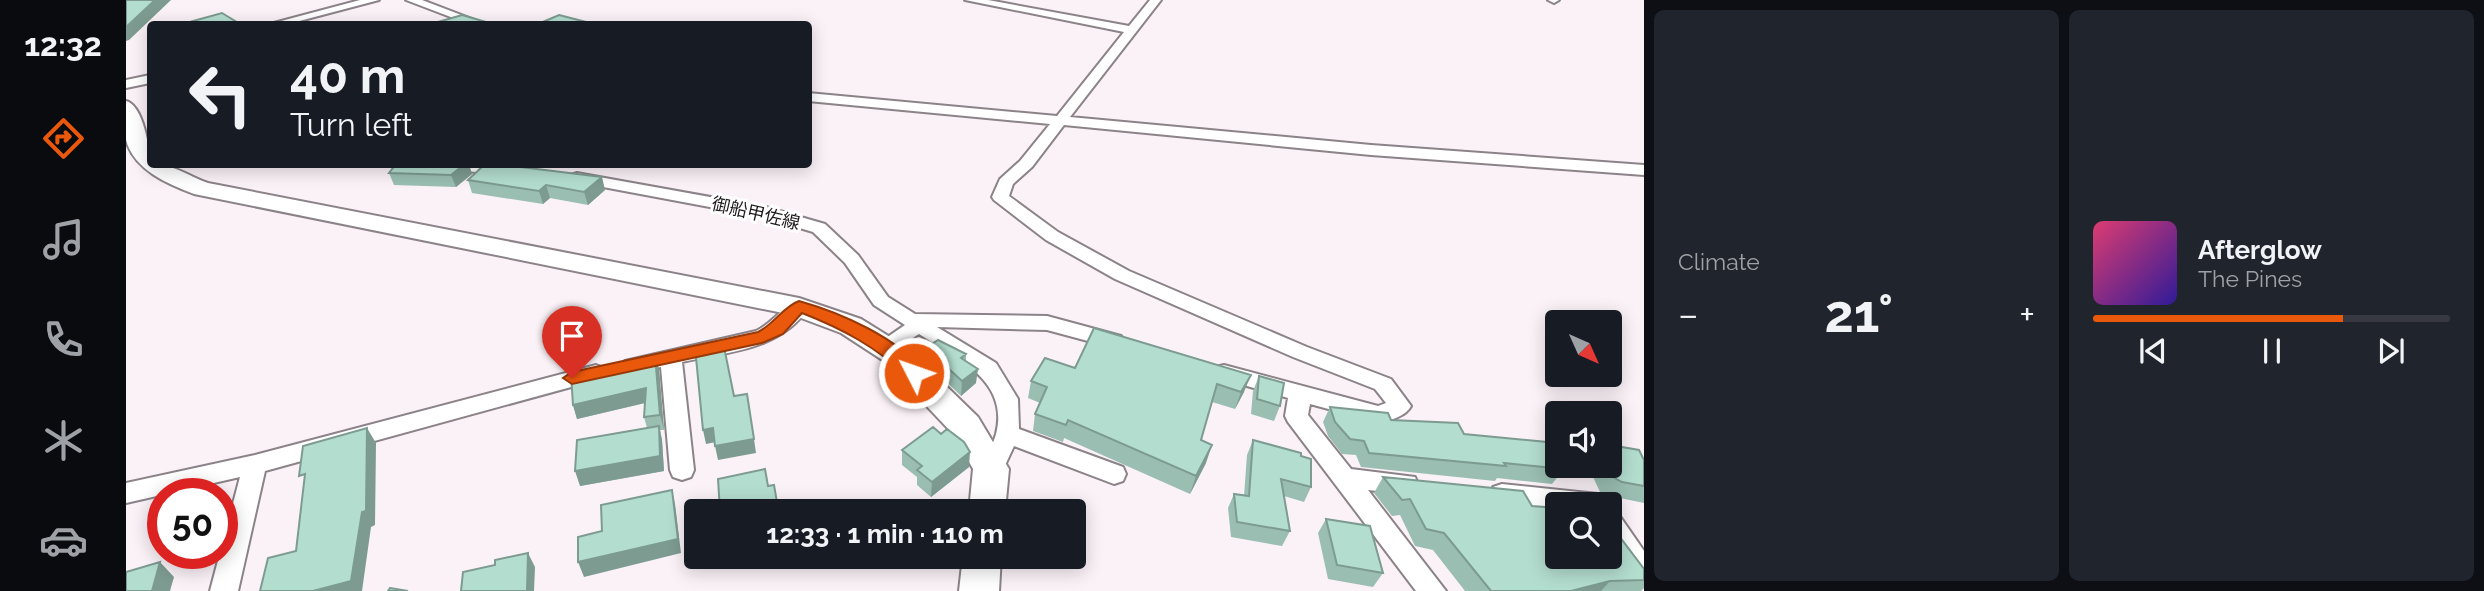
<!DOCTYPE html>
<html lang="en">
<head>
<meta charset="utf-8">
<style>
  body { margin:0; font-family:Raleway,"Noto Sans JP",sans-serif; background:#20242c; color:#f1f3f6; height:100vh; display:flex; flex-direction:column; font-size:26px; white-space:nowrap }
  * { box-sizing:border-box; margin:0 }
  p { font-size:23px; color:#9ea1a6 }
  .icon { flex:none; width:38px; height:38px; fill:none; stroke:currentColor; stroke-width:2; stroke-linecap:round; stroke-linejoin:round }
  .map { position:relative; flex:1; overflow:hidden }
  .side { display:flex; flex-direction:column; gap:10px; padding:10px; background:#0d0f14; width:840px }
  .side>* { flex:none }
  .hud { position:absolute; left:21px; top:21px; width:665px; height:147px; border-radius:7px; box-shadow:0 4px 18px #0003; background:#171b24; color:#f1f3f6; overflow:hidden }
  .needle { width:46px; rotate:135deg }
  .controls { position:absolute; left:1419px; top:310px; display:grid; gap:14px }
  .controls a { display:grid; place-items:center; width:77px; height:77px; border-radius:7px; background:#171b24; box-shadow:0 4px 18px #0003; font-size:35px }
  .speed { position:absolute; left:21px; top:478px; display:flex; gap:14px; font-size:35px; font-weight:700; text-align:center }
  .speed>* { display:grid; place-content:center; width:91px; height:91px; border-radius:50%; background:#171b24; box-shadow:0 4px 18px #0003; line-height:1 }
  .speed .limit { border:10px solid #d22; background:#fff; color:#111 }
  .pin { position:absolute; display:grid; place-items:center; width:60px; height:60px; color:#fff; margin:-72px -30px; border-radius:50% 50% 50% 0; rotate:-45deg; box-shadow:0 0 7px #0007 }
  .pin .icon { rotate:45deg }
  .me { position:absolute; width:77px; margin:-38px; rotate:311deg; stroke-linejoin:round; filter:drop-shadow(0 0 5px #0008) }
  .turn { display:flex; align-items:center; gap:24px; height:147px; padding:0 28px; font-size:32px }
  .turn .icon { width:91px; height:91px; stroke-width:2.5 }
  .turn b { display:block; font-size:49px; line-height:60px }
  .big { font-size:52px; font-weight:700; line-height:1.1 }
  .side .tile { flex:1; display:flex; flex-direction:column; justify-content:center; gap:10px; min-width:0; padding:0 24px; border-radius:10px; background:#20242c }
  .song { display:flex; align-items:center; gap:21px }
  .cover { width:84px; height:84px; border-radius:10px; background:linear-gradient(135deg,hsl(340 70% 55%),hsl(250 70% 35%)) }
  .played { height:7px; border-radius:4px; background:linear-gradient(90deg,#ea580c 70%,#363941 70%) }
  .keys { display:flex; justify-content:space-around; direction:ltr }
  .heat { display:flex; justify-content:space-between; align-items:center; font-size:38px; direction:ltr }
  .side .tiles { flex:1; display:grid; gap:10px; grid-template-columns:repeat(2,1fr) }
  .trip { position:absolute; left:558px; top:499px; width:402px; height:70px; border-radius:7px; background:#171b24; box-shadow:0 4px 18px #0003; font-weight:700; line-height:70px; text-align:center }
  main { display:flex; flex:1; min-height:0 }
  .tabs { display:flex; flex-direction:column; width:126px; justify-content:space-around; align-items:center; background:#090b0e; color:#9ea1a6 }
  .tabs .icon { width:49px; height:49px }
  .tabs .current { color:#ea580c }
  .tabs b { font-size:32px; color:#f1f3f6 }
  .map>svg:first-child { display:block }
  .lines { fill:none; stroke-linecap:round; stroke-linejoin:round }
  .street-casing { stroke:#8b8388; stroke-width:4 }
  .secondary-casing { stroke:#8b8388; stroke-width:4 }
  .street { fill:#fff; fill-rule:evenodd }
  .secondary { fill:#fff; fill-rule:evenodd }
  .wall { fill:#9abeb2 }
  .shaded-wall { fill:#7d9b91 }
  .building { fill:#b3ddcf; stroke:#7d9b91; stroke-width:2 }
  .route { fill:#ea580c; stroke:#983908; stroke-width:2 }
  .labels { text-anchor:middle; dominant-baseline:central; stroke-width:6; stroke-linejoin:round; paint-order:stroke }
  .street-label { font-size:18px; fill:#1d1a1c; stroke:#fff }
</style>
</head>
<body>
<main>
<nav class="tabs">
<b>12:32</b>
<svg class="icon current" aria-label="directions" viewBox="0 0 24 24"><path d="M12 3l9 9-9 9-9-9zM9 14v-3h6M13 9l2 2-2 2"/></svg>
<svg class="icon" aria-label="music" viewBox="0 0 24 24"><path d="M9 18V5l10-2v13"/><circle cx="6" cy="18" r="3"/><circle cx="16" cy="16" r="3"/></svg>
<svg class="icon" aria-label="phone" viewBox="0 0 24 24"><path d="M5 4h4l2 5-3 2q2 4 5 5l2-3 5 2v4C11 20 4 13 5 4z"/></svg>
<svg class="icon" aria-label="climate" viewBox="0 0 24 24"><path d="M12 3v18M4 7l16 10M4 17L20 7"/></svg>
<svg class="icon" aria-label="car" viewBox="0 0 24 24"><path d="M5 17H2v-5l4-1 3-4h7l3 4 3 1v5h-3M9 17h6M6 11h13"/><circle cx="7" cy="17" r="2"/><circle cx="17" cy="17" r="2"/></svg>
</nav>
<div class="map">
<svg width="1518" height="591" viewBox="0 0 1518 591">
  <rect width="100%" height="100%" fill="#fbf2f7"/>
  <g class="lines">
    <defs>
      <path id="street" d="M234,0h19l-91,24h-18z
        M280,0h16l63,24h-16z
        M839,0h23l141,26 21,-26h11l-91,117 301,28 273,20v10l-273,-20 -307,-30 -32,42 -19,17 -4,12 49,36 71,39 178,76 84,32 20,27c-5,10 -20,14 -31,17l-70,-19 -2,11 43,54 64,8 3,7 -3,7 -9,3 -38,-4 78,101h-30l-128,-169 -3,-6 3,-18 -72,-21 -3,-5 3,-5 8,-2 154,41 8,-3 -11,-14 -82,-32 -178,-78 -69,-39 -52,-40 -2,-3 8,-18 20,-18 30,-37 -242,-23v-8l249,23 67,-84z
        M1422,0h11l-5,3z
        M24,75v8l-24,5v-8z
        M313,164h59l16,6 -8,5 -60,-6z
        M451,173l189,34 59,17 33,31 30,42 27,17 132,2 74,20 3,5 -10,7 -67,-18 -110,-3 59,36 22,36 1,30 104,38 3,7 -3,7 -9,3 -100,-38 -14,30 -9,3 -9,-3 -3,-7c5,-11 14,-23 17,-35 14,-54 -40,-76 -77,-100l-29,18h-14l-3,-5 32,-22 -31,-20 -29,-42 -32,-31 -50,-15 -192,-36v-6z
        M673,301l10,6c-28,43 -81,45 -127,55l12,108 -3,7 -9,3 -9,-3 -3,-7 -9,-103 -28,6 -8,-2 -3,-5 3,-5 131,-30c16,-7 27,-26 43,-30z
        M470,365l8,3 3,5 -3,5 -339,93 -27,120h-28l30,-114 -114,26v-20l129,-28z
        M1376,484l96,10 9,3 4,7h-53v6l-56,-6 -9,-3 -3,-7 3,-7z
        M1484,512l9,3 25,36v34l-10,-4 -24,-37z"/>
      <path id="secondary" d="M0,101c17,4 24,48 24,63 24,0 36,11 58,19l591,115 62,21 45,28 72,70 31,52 -4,42h-36l4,-42 -19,-34 -70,-74 -43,-28 -48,-18 -599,-121c-26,-10 -60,-24 -68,-54 0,-11 0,-27 0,-39z
        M837,556h38l-2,35h-40z"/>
    </defs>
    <use href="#street" class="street-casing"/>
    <use href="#secondary" class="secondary-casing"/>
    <use href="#street" class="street"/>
    <use href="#secondary" class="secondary"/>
  </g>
  <path class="wall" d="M359,164l120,26 -17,15 -38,-7 -7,6 -71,-11 -4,-13z
    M263,173l83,1 -16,13 -62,-2z
    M968,328l150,64 -9,17 -23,-7 -11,38 5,23 -16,31 -126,-56 -1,4 -30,-11 2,-17 5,-11 -12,-5 3,-17 44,-13z
    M800,348l40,6v7l10,22 -15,13 -35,-34z
    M529,355l4,14 5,61h-4l2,10 2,31 -84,15 67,-58 -3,-11 1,-14 -68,16 -4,-14z
    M1133,376l21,30 -6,15 -23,-7 2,-23z
    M1204,407l134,27 100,35 -12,15 -55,-6 -2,3 -134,-14 -5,-12 -14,-1 -14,-18 -5,-14z
    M1127,440l48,16 10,31 -7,15 -20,-6 6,35 -8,15 -51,-9 -3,-29 6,-14 10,2 3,-41z
    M776,450l67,17 -38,30 -14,-12v-8l-15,-12z
    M1518,460v43l-34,-7 -10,-4 -12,-26h22z
    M1257,477l149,29 112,63v19l-3,3h-176l-32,-41 -18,-4 -15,-31 -8,1 -18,-23z
    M1200,519l57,54 -10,14 -45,-8 -10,-46z"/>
  <path class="shaded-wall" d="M29,0h16l-42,40 -3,1v-14z
    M339,164h4l3,10 -16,13 -5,-12z
    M476,177l3,13 -17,15 -4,-13z
    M420,185l4,13 -7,6 -4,-13z
    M529,355l4,14 5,61 -4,-15z
    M852,369l-2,14 -15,13 1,-15z
    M1125,375l-7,17 -9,17 6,-17z
    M520,388l3,14 -72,17 -4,-14z
    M533,426l3,14 2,31 -84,15 -5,-15z
    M241,428l9,15 -1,82 -4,2 -9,64h-49z
    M587,428l3,14 -10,2 -3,-14z
    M628,439l2,14 -38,7 -3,-14z
    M1086,445l-6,18 -16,31 6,-18z
    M844,452l-1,15 -38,30 1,-15z
    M546,490l3,14 6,49 -97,24 -6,-15z
    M402,553l7,14 -1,24h-7z
    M34,562l14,15 -4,14h-18z
    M1484,581l-9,10h-30z"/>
  <path class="building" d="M0,0h29l-29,27z
    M96,13l18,11h-41l-6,-3z
    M336,15l31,9h-62z
    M433,15l35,9h-56z
    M270,164h69l-14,11 -62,-2z
    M359,164h10l107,13 -18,15 -38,-7 -7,6 -71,-11z
    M968,328l157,47 -10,17 -24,-8 -16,56 11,5 -16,31 -128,-56 -2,5 -31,-11 12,-27 -16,-6 14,-23 30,10z
    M812,340l28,14 -5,4 17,11 -16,12 -36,-33z
    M597,342l11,54 13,-2 7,45 -39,7 -2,-18 -10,2 -8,-83z
    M529,355l5,60 -16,2 2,-29 -73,17 -2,-31z
    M1133,376l25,7 -4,23 -23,-7z
    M1204,407l58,6 3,7 67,3 6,11 83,8 11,17v7h4l2,3 -60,-6 2,3 -137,-13 -5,-12 -14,-2 -15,-17z
    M533,426l1,30 -85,15 2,-31z
    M807,427l8,7 6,-5 17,13 6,10 -38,30 -15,-12 5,-4 -20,-16z
    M241,428l-1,83 -4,1 -11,69 -38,10h-53l8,-33 28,-7 9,-77 -6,2 4,-30z
    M1127,440l48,13v3l10,3v28l-30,-8 9,52 -53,-9 -3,-28 15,2z
    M1484,445l29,5 5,10v26l-22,-4 -9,-5 -6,-11h3z
    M639,469l3,17 6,-1 4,23 -13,3h-45l-2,-32z
    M1257,477l140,14 9,15 26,2v48h52v-32l34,45v11l-34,1 -39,10h-80l-47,-58 -18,-4 -16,-30 -8,1z
    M546,490l6,49 -100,23v-25l24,-6 -1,-26z
    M1200,519l44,7 13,47 -46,-8z
    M402,553l-1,38h-66l2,-19 32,-7v-5z
    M34,562l-8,29h-26v-19z
    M264,588l18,3h-20z"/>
  <path class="route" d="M673,301c39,11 102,37 124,72l-3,4h-12c-32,-30 -65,-48 -106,-64l-19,21 -21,9 -190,41 -9,-6 9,-6 186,-40c15,-7 26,-26 41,-31z"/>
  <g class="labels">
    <g class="street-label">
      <text transform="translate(630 213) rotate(13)">御船甲佐線</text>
    </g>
  </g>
</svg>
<div class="controls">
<a><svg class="needle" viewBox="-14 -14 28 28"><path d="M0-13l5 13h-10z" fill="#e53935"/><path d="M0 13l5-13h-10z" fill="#9ea1a6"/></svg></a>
<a><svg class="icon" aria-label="sound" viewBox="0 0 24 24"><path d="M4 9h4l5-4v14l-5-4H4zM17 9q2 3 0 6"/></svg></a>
<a><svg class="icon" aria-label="search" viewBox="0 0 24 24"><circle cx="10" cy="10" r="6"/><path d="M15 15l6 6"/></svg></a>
</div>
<div class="speed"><div class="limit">50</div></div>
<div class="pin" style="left:446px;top:378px;background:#d93025"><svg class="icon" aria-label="arrive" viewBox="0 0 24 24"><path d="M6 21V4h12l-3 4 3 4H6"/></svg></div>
<svg class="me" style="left:788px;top:373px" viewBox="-20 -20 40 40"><circle r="17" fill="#ea580c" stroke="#fff" stroke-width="3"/><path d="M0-11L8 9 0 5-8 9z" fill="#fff"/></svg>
<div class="trip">12:33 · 1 min · 110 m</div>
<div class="hud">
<div class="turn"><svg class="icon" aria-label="left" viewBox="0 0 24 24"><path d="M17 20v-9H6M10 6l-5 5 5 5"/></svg><div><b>40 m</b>Turn left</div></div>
</div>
</div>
<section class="side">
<div class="tiles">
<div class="tile"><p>Climate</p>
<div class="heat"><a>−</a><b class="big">21°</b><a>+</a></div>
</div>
<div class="tile">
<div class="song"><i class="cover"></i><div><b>Afterglow</b><p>The Pines</p></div></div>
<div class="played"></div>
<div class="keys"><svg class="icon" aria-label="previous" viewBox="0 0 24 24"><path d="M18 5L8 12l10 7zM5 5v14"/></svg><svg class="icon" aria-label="pause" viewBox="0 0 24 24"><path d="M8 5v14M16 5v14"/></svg><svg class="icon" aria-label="next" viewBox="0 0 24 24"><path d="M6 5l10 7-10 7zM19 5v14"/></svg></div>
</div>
</div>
</section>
</main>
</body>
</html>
